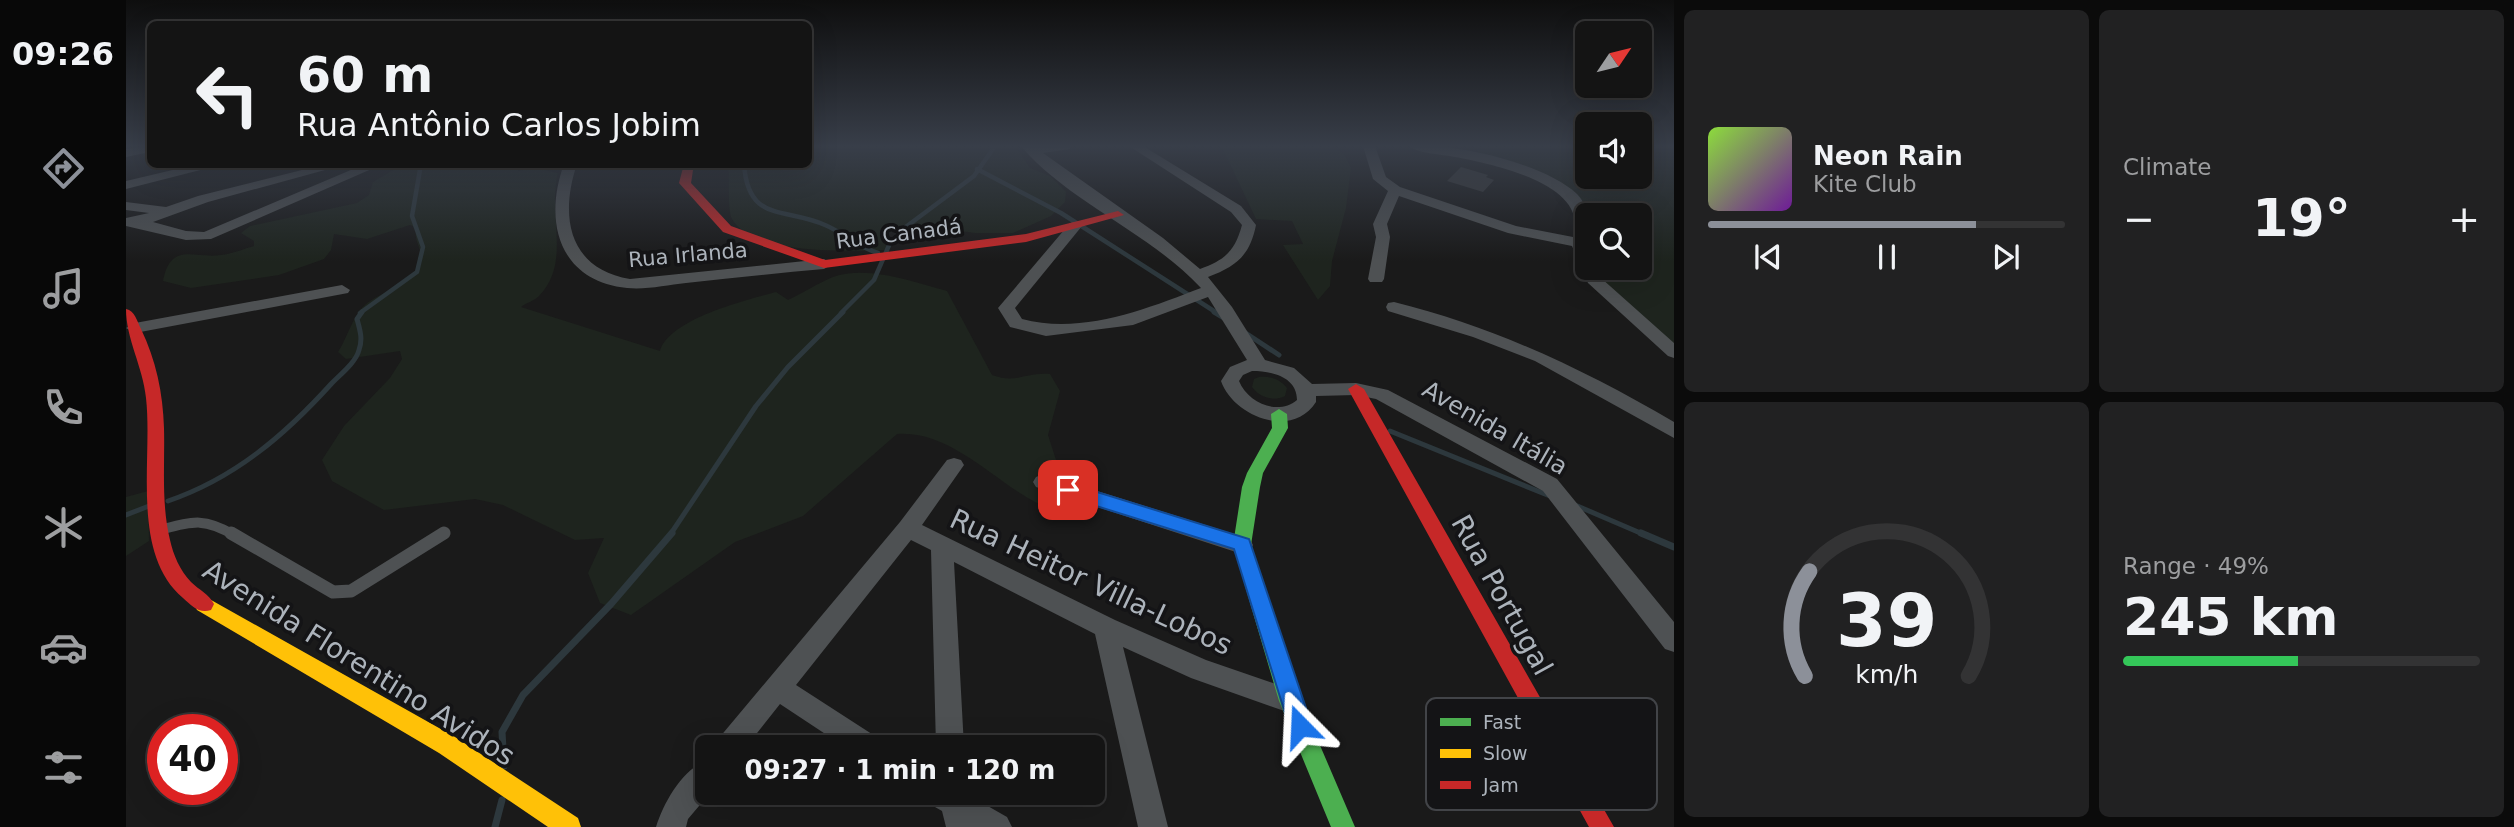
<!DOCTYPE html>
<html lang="en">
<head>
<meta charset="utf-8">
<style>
  body { margin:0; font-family:"DejaVu Sans",sans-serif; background:#212122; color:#f1f3f6; height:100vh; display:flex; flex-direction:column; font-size:26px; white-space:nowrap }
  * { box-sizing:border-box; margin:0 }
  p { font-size:23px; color:#9d9ea0 }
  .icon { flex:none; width:38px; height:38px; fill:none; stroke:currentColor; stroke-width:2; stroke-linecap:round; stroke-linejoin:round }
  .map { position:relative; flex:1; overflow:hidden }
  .sheet { display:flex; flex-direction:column; gap:10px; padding:10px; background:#0b0b0b; width:840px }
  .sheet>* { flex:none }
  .top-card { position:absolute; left:21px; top:21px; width:665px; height:147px; border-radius:10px; box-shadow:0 7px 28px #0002,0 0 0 2px #333334; background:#141414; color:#f1f3f6; overflow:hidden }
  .needle { width:46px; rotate:55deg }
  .controls { position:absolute; left:1449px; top:21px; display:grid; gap:14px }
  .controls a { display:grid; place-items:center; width:77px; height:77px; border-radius:10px; background:#141414; box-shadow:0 7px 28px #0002,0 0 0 2px #333334; font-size:35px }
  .speed { position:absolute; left:21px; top:714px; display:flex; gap:14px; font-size:35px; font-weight:700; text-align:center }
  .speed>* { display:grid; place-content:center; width:91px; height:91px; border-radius:50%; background:#141414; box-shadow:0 7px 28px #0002,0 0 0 2px #333334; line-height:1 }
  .speed .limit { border:10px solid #d22; background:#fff; color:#111 }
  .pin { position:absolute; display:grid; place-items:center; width:60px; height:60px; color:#fff; margin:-30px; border-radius:14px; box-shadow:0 4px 10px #0006 }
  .me { position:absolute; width:77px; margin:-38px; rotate:339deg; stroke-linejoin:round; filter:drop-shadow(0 0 5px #0008) }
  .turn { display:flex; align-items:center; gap:24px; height:147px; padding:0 35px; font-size:32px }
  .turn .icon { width:91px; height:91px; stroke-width:2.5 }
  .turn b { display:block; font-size:49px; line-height:60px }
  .big { font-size:52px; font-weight:800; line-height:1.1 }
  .sheet .card { flex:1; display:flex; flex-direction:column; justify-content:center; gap:10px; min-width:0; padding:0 24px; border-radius:10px; background:#212122 }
  .sheet .dial { align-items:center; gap:0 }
  .dial svg { height:182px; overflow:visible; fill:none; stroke:#333334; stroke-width:7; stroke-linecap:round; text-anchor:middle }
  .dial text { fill:#f1f3f6; stroke:none }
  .song { display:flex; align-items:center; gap:21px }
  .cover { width:84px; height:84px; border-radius:10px; background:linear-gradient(135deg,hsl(90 70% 55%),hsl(280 70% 35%)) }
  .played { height:7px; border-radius:4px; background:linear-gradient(90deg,#8c9099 75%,#333334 75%) }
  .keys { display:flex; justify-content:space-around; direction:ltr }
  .heat { display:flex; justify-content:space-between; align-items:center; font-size:38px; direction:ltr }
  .charge { height:10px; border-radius:5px; background:linear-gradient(90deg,#34c759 49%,#333334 0) }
  .sheet .tiles { flex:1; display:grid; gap:10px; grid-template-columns:repeat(2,1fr) }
  .trip { position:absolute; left:569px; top:735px; width:410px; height:70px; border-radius:10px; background:#141414; box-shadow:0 7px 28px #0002,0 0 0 2px #333334; font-weight:800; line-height:70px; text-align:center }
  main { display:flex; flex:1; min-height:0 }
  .tabs { display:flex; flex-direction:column; width:126px; justify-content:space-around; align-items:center; background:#080808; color:#9d9ea0 }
  .tabs .icon { width:49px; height:49px }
  .tabs .on { color:#8c9099 }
  .tabs b { font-size:32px; color:#f1f3f6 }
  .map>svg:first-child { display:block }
  .green { fill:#1e241e }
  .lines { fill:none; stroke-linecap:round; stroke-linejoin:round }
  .stream-far2 { stroke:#2d383d; stroke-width:4.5 }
  .stream-far1 { stroke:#2d383d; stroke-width:5 }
  .stream { stroke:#2d383d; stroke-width:7 }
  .building { fill:#38393a }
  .lane-far1 { stroke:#4e5153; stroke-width:10 }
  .lane { stroke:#4e5153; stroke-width:13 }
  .street { fill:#4e5153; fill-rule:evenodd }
  .fast { fill:#4caf50; fill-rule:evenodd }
  .slow { fill:#ffc107; fill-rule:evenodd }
  .jam { fill:#c62828; fill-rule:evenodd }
  .route { fill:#1a73e8; stroke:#114b97; stroke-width:2 }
  .labels { text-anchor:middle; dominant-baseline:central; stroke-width:7; stroke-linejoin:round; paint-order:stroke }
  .far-street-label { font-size:21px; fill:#acb3bb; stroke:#141416 }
  .street-label { font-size:24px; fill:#acb3bb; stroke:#141416 }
  .near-street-label { font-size:28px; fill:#acb3bb; stroke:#141416 }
  .key { fill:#141416; stroke:#424448; stroke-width:2 }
  .key-label { font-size:19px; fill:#acb3bb }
</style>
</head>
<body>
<main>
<nav class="tabs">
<b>09:26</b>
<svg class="icon on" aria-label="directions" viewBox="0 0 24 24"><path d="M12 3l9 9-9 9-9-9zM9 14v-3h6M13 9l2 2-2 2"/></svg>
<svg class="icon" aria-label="music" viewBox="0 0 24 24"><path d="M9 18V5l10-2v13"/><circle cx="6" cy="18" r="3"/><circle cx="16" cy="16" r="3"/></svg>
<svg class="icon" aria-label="phone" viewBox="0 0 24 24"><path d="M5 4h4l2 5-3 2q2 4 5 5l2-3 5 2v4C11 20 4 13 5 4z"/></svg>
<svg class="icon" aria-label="climate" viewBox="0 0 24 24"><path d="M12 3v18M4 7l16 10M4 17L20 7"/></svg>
<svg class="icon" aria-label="car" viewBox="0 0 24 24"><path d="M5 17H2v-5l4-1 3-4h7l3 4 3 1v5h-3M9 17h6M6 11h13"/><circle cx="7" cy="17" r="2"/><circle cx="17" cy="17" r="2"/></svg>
<svg class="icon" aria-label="filters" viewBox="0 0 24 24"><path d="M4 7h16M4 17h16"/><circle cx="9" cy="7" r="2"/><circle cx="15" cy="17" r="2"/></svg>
</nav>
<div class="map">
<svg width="1548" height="827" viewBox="0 0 1548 827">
  <rect width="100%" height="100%" fill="#1a1a1a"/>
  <path class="green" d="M683,146h206l15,22 20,8 16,16 -1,10 -14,14 -38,17h-38l-49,-7 -45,8 7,16c-38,1 -135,6 -156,-31 -5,-9 -2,-42 -4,-54l80,-1z
    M1101,146h104l13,8 7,14 -5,40 -14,53 -2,25 -12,14 -35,-55 20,-1 -11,-23 -36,-2 -34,-72z
    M1350,146h111v31h53v-31h34v203l-78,-70 -6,-11h50v-53h-53l-7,-17 -102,-45z
    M391,164l1,7 17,-3 23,5c-11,41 14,89 -19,123 -5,5 -13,7 -18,11l139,44c9,-32 86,-51 116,-59l12,8c15,-7 30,-17 45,-23 35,-12 80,5 114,14l45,84c25,9 33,-3 58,-1l10,17 -12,44 19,59 -6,14c-8,-2 -19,-2 -26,-6 -43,-23 -86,-72 -138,-68l-94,82 -68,26 -104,73 -31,-12 -12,-30 16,-35 -29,2 -72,-35 -28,-6 -91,11 -52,-29 -10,-21 22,-34 46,-48 12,-19 -2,-8 -54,8 -8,-7c9,-13 15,-37 27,-47 16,-14 43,-18 54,-36 9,-15 -8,-28 -2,-41l-7,-3 -43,14 -33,-5 -3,16 -7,9 -45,16 -88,13 -28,-7c8,-40 31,-22 58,-26 11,-1 22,-6 33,-9v-5l-13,-8 9,-7 107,-23 12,-8 4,-13 29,-17z
    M1133,377c11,-1 21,2 28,11l-2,8c-12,6 -26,1 -33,-9l2,-8z
    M22,491l1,50 -23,15v-59z"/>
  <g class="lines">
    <path class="stream-far2" d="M618,164c4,59 40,43 81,61 19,8 33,22 53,28
      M851,169l84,44 156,100
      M234,313l57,-41 6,-25 -11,-31 9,-52
      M715,313l33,-33 16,-37 13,-14 71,-53 21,-30"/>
    <path class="stream-far1" d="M1088,312l10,6
      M1118,332l35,23
      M1264,431l160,65
      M42,501c67,-23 117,-66 164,-118 9,-9 24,-21 27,-33 4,-11 1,-20 -2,-31l5,-7
      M1449,505l70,30
      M0,515l23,-9
      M544,535l86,-129 32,-39 55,-55"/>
    <path class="stream" d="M1515,533l33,14
      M378,766l-2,-34 21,-37 88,-91 61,-71
      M369,827l7,-27"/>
  </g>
  <path class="building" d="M1335,167l27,8 -2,2 8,3 -11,12 -36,-11z"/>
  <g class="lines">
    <path class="lane-far1" d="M37,529c31,-8 42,-11 71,6
      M315,535l3,-2"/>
    <path class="lane" d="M105,533l102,59 18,-1 93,-58"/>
    <path class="street" d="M24,146v6l-24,5v-8z
      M895,146h51l-2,3 -27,4 120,85 37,31c25,-9 35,-18 42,-44l-11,-13 -102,-66h14l98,60 15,19c-6,30 -19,41 -48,52l24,30 33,53 29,8 18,16 44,-1 32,7 169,89 117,143v30l-9,-3 -122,-158 -167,-92 -20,-4 -40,1v6c-24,38 -83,14 -95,-21l9,-14 17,-7 -39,-63 -75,28 -87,11 -36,-9 -12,-19 72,-85 5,-1 7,4 -67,82 7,11c60,16 124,-10 179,-31 -52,-56 -133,-86 -180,-142zM1126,371c20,0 45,6 45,29 -19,16 -49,3 -58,-19l4,-6z
      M1237,146h12l11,31 14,10 116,39 57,11c18,-53 -81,-73 -118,-80 -14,-3 -36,-3 -46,-11 43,-4 135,17 168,48 5,5 8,12 12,18l-3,31 1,25h10l4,10 73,65v15l-6,-2 -80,-73 -16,-37 -64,-13 -109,-37 -12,28 3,13 -6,42 -2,3h-12l-2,-3 8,-42 -3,-13 15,-33 -15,-12z
      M72,164l18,2 -90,23v-8z
      M239,164h18l-172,75 -25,1 -60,-14v-8l23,-5 -23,-3v-8l40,5 32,-11 120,-30 7,4 -117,32 -55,20 33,9 18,1z
      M438,164h13c-18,53 -8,105 53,115l194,-20 8,5 -8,5c-46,4 -92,9 -138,14 -19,2 -40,7 -59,5 -68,-7 -84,-66 -63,-124z
      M216,285l8,5 -2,3 -213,40 -9,-5 9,-5z
      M1268,302c101,25 191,68 280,120v16l-139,-77 -62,-24 -85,-26 -2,-4 2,-4z
      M828,458l7,2 3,5 -42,60 193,95 91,40 93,32 4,9 -4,9 -9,3 -99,-35 -68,-31 45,180h-30l-43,-193 -141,-72 10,185h-28l-5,-197 -20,-10 -115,145 82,53 4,9h-37l-65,-43 -34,43h-31l4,-9 181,-216 47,-62z
      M917,474l207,65 3,6 -3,6 -8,3 -206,-67 -3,-5 3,-5z
      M581,760v33h3l-22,26 -2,8h-30c8,-25 26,-57 51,-67z
      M798,793h41l42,24 5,10h-66l-4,-16 -14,-8z"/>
    <path class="fast" d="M1153,409l8,5 1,14 -25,45 -3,14 -9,58 50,156 54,126h-24l-52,-126 -46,-156 9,-58 5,-14 25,-45 -1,-14z"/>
    <path class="slow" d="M78,596l251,141 123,81 3,9h-33l-109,-74 -242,-143 -3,-6 3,-6z"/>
    <path class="jam" d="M558,164h10l-3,19 40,43 94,34 201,-26 92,-23 6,4 -98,27 -202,26 -101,-36 -44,-49z
      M0,309c9,2 11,12 15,20 15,31 22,64 23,99 1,36 -3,75 6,112 3,14 10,31 21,42 8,8 18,12 23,22l-3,6c-12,4 -19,-4 -28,-12 -53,-45 -30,-139 -37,-200 -3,-31 -20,-59 -20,-89z
      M1230,384l8,5 250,438h-25l-241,-438z"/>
  </g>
  <linearGradient id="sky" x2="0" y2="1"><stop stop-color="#0e0e0e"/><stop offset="0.56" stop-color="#383e49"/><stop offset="1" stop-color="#383e49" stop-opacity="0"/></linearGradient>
  <rect width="1548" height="261" fill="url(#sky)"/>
  <path class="route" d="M942,483l181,56 63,187 -4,8 -8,3 -7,-3 -4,-8 -55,-177 -173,-54 -2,-5z"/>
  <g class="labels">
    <g class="far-street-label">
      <text transform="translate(773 234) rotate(-7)">Rua Canadá</text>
      <text transform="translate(562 255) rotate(-5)">Rua Irlanda</text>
    </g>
    <g class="street-label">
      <text transform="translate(1369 428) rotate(30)">Avenida Itália</text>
    </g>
    <g class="near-street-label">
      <text transform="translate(965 582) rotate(25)">Rua Heitor Villa-Lobos</text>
      <text transform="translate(1376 595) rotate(61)">Rua Portugal</text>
      <text transform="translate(233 663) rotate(32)">Avenida Florentino Avidos</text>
    </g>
  </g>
  <rect x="1300" y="698" width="231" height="112" rx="10" class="key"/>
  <rect x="1314" y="718" width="31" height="8" fill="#4caf50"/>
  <rect x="1314" y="749" width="31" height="9" fill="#ffc107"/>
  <rect x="1314" y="781" width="31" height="8" fill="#c62828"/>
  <g class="key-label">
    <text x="1357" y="729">Fast</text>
    <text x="1357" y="760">Slow</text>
    <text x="1357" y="792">Jam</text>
  </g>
</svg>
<div class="controls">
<a><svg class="needle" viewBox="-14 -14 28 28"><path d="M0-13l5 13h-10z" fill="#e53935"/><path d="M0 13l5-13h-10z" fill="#9d9ea0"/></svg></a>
<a><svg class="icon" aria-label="sound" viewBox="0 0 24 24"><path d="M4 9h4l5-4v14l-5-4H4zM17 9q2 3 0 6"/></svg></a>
<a><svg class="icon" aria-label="search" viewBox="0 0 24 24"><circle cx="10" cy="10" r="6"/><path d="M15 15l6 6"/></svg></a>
</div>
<div class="speed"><div class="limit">40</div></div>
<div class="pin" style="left:942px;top:490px;background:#d93025"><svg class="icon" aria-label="arrive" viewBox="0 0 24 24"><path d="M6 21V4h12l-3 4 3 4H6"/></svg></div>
<svg class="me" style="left:1174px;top:726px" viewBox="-20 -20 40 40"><path d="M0-17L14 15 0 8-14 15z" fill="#1a73e8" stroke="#fff" stroke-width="4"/></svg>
<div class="trip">09:27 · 1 min · 120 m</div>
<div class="top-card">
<div class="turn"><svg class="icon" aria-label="left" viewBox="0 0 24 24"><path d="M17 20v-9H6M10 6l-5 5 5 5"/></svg><div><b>60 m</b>Rua Antônio Carlos Jobim</div></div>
</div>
</div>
<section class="sheet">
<div class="tiles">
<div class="card">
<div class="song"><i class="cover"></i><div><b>Neon Rain</b><p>Kite Club</p></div></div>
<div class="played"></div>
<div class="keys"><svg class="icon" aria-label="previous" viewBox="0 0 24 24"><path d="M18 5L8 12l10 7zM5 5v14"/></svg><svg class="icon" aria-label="pause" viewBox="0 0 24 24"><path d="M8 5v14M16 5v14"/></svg><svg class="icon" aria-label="next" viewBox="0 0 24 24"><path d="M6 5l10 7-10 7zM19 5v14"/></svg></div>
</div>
<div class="card"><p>Climate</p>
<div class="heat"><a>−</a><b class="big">19°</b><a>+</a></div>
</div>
<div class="card dial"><svg viewBox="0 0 100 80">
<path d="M14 69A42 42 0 1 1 86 69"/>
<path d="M14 69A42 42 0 0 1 16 23" stroke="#8c9099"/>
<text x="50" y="56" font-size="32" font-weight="700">39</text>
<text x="50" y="72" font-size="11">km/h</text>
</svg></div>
<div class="card"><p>Range · 49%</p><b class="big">245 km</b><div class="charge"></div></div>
</div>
</section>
</main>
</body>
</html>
